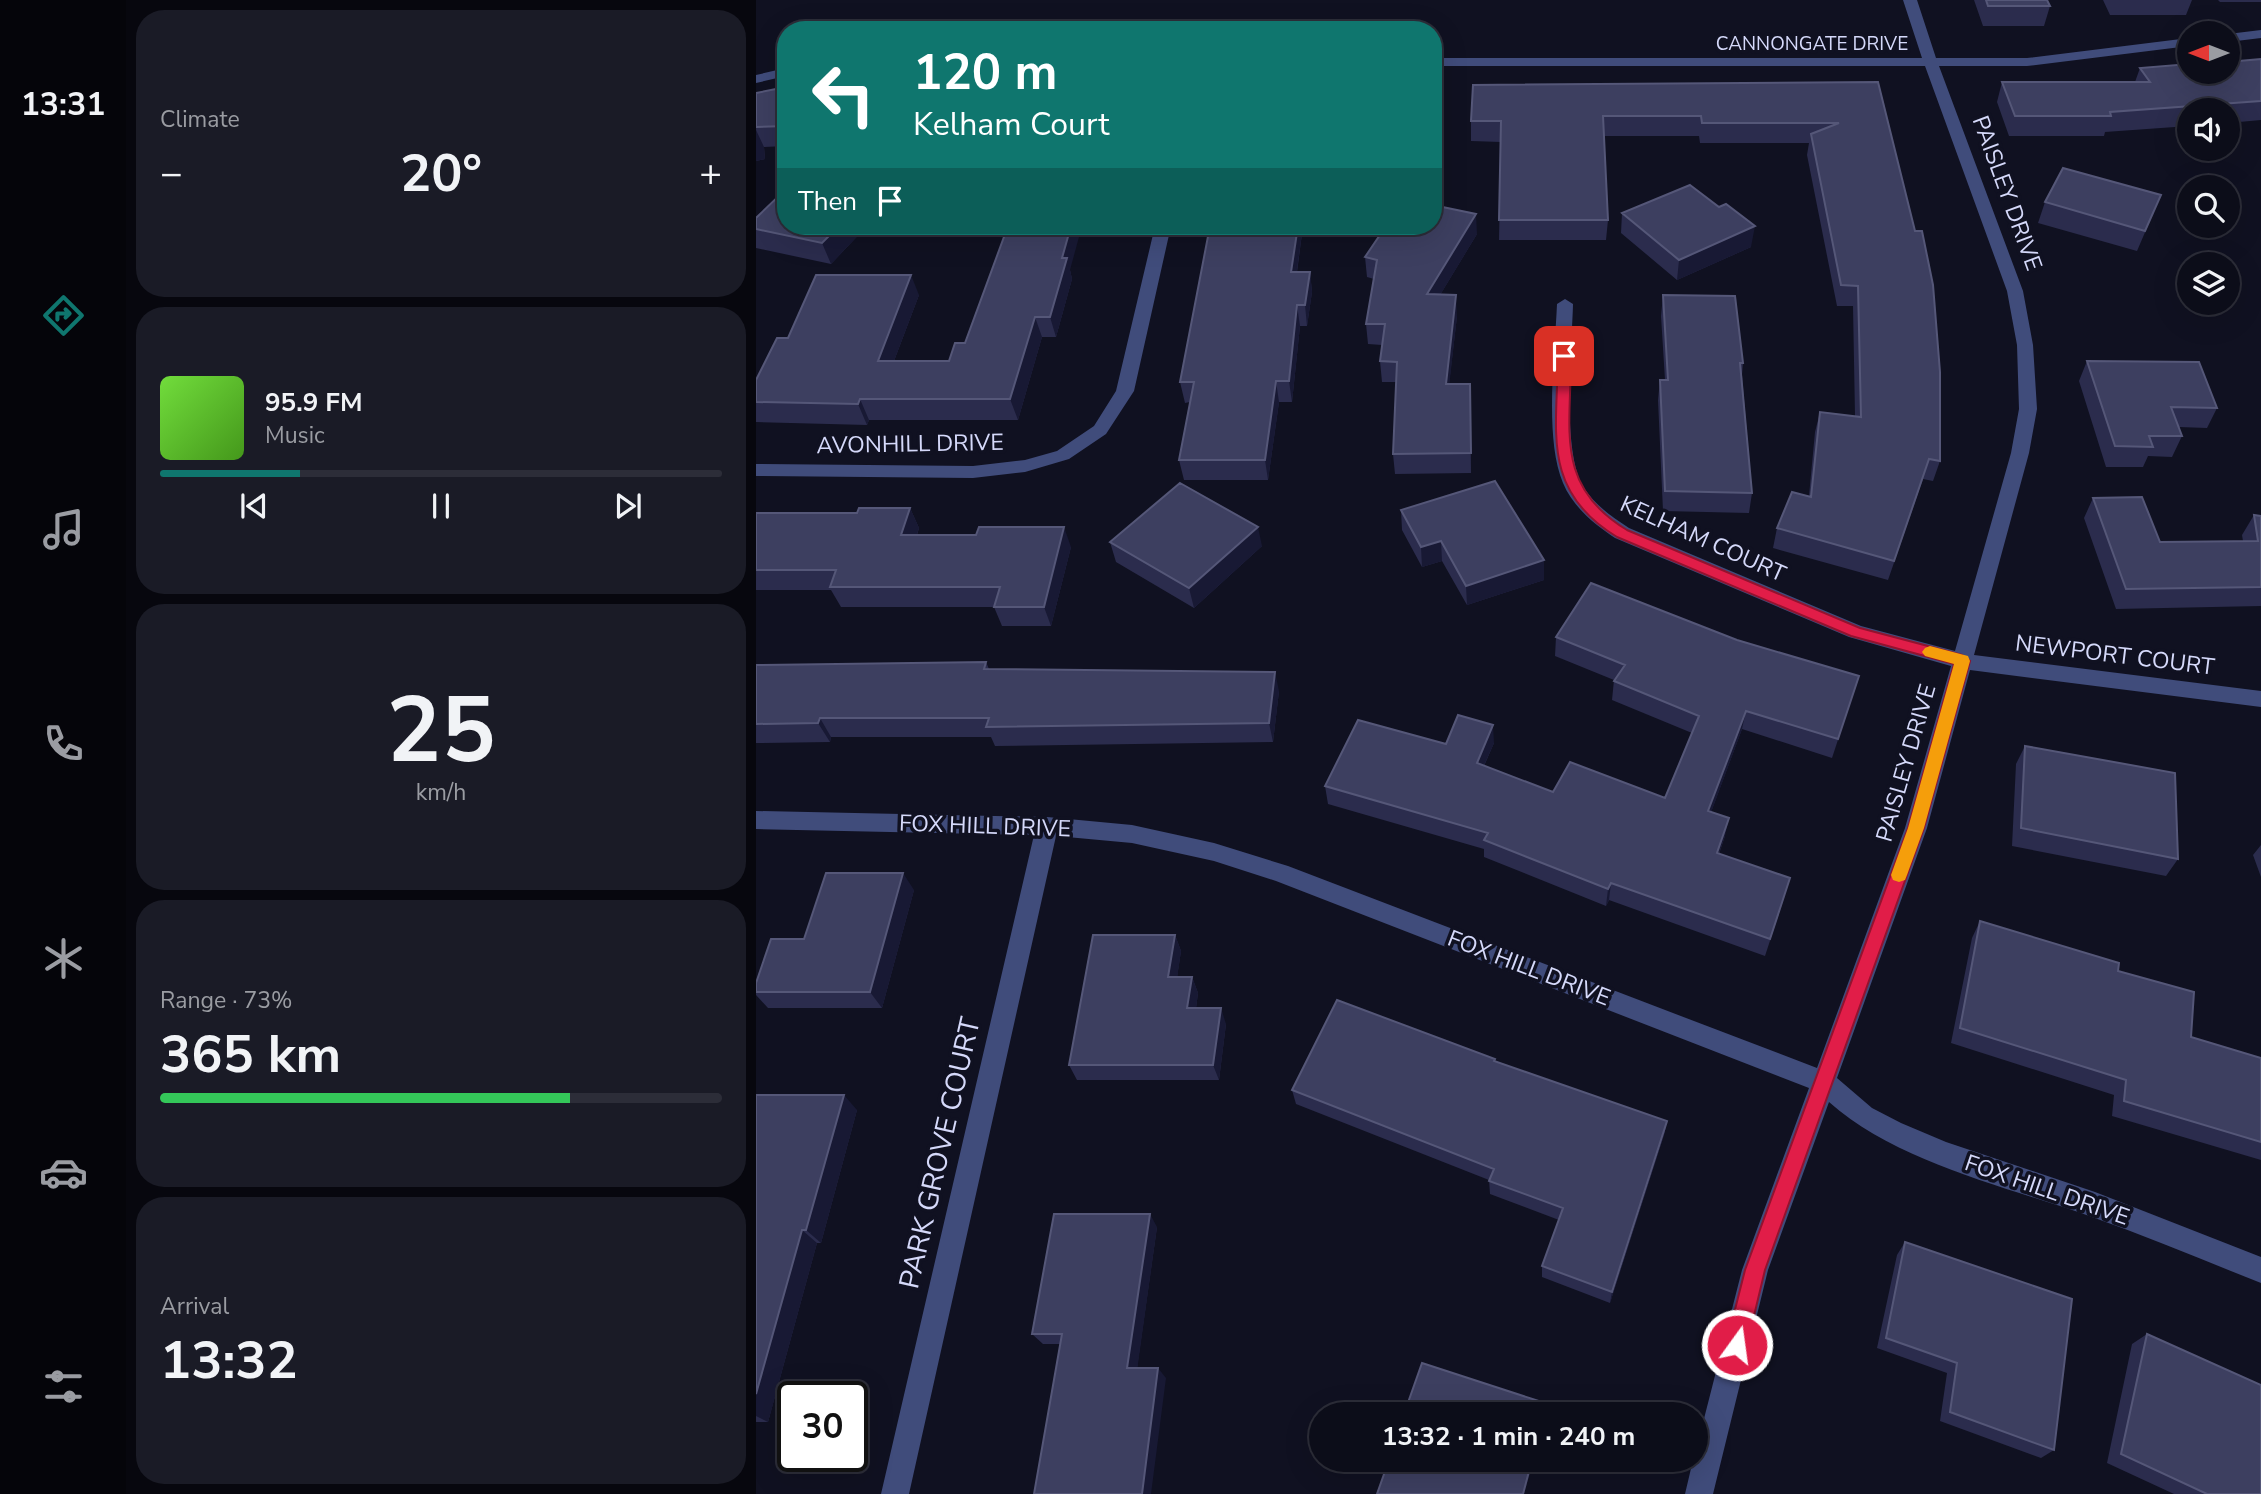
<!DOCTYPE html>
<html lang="en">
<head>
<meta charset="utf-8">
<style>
  body { margin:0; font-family:"Nunito Sans",sans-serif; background:#1a1b26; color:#f1f3f6; height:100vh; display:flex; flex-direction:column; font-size:26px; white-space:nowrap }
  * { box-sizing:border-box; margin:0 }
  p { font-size:23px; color:#9a9ca2 }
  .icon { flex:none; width:38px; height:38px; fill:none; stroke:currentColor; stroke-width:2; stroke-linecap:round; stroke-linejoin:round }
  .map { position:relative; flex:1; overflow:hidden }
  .sheet { display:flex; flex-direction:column; gap:10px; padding:10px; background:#07070e; width:630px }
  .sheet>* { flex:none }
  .hud { position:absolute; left:21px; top:21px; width:665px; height:214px; border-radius:28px; box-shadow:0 7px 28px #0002,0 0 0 2px #2c2d38; background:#0f766e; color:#fff; overflow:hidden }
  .needle { width:46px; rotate:270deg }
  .tools { position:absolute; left:1421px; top:21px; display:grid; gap:14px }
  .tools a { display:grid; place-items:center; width:63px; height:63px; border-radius:50%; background:#0c0d19; box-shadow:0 7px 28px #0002,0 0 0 2px #2c2d38; font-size:35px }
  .speed { position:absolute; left:21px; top:1381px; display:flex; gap:14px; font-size:35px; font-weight:700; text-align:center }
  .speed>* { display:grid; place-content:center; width:91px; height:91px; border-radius:50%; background:#0c0d19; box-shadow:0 7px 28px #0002,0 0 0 2px #2c2d38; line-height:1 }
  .speed .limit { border:4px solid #111; border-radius:10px; background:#fff; color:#111 }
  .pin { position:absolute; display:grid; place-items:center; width:60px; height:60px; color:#fff; margin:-30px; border-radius:14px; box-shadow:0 4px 10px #0006 }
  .me { position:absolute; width:77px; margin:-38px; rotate:14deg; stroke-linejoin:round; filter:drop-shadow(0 0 5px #0008) }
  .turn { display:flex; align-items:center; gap:24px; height:147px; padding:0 21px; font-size:32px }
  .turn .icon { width:91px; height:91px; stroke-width:2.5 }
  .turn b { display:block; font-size:49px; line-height:60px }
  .then { display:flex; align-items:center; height:66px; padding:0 21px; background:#0003; gap:14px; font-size:26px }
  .big { font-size:52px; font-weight:700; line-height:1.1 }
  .sheet .widget { flex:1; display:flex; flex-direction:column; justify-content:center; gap:10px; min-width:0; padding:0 24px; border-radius:28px; background:#1a1b26 }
  .sheet .dial { align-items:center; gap:0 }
  .dial b { font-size:91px; line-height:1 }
  .song { display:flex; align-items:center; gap:21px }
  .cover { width:84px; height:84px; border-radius:10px; background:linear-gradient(135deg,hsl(100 70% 55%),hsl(100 70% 35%)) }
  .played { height:7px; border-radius:4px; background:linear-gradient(90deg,#0f766e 25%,#2c2d38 25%) }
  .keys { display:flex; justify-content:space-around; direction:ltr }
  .heat { display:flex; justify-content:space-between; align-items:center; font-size:38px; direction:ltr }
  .charge { height:10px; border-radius:5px; background:linear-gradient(90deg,#34c759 73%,#2c2d38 0) }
  .trip { position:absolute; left:553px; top:1402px; width:399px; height:70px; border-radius:35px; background:#0c0d19; box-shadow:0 7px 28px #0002,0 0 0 2px #2c2d38; font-weight:700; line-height:70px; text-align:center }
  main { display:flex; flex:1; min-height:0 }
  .menu { display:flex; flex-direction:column; width:126px; justify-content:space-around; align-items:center; background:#05050a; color:#9a9ca2 }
  .menu .icon { width:49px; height:49px }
  .menu .current { color:#0f766e }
  .menu b { font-size:32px; color:#f1f3f6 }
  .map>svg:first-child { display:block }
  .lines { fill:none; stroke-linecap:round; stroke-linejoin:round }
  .minor { fill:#404c7b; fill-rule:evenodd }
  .wall { fill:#2b2c4d }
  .shaded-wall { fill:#181934 }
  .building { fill:#3d3f60; stroke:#555778; stroke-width:2 }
  .route { fill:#e11d48; stroke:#92132f; stroke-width:2 }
  .slow { fill:#f59e0b }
  .labels { text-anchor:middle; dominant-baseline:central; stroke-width:7; stroke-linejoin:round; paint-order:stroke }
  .far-street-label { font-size:19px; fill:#d5d9fa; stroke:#101121 }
  .street-label { font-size:23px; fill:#d5d9fa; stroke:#101121 }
  .near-street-label { font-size:28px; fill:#d5d9fa; stroke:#101121 }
</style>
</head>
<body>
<main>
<nav class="menu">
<b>13:31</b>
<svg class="icon current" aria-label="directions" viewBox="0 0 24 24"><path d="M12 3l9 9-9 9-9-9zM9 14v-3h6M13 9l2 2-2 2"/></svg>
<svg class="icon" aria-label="music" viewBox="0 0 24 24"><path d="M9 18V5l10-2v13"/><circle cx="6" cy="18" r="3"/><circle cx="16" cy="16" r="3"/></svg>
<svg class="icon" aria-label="phone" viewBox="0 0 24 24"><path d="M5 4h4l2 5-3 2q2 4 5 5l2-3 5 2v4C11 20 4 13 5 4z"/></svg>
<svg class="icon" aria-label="climate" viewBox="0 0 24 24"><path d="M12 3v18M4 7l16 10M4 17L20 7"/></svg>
<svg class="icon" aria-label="car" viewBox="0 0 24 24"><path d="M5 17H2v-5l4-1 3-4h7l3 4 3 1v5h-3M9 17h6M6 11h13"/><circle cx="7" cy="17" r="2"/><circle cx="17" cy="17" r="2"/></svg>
<svg class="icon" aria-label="filters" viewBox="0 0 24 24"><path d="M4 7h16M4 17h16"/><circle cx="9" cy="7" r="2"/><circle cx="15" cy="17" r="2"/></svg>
</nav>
<section class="sheet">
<div class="widget"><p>Climate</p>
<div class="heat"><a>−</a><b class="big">20°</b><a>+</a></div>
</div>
<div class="widget">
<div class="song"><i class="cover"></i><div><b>95.9 FM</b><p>Music</p></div></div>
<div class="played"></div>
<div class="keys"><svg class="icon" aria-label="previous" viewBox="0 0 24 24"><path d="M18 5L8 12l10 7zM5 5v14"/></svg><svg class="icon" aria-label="pause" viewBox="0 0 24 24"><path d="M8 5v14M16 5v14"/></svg><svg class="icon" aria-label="next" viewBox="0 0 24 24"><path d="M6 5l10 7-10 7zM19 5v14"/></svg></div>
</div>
<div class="widget dial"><b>25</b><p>km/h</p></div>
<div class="widget"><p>Range · 73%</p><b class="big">365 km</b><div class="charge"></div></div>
<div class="widget"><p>Arrival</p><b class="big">13:32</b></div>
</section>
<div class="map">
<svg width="1505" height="1494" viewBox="0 0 1505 1494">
  <rect width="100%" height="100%" fill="#101121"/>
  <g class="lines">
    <path class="minor" d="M1147,0h14l19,58h91l162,-20v8l-162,20h-88l84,225 10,54 4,64 -8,44 -55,202 287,36v16l-291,-37 -43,158 -90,250 35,30 29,15 45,19 149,50 166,65v26c-56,-22 -112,-46 -169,-66 -87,-31 -194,-54 -263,-115l-61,168 -55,224h-28l8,-34h3v-10l46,-180 67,-182 -533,-207 -62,-20 -82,-18 -76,-7 -147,658h-28l153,-659 -278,-6v-18l291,6 85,8 82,18 74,23 529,202 88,-240 46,-162 -102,-29 -234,-99c-21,-14 -42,-31 -52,-55 -19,-45 -8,-129 -6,-179l8,-5 8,5c-1,44 -12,148 11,184 11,17 28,29 45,40l232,98 94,25 56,-198 8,-44 -2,-64 -10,-54 -82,-225h-492v-8h489z
      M1505,30v8l-33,4v-8z
      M30,68v8l-30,7v-8z
      M399,226h16l-37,165 -28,43 -37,25 -44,13 -52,6 -217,-2v-12l217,2 52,-6 32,-9 37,-25 22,-35z"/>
  </g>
  <path class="wall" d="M1218,0h73l3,6 -6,20h-61z
    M1347,0h89l-6,15h-76z
    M1462,0h43v2h-41z
    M1505,59v61l-33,3v-13h-39v16l-84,6 -1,4h-95l-12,-34 5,-20h133l5,-14z
    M1122,82l62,379 -7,20 -10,-2 -35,101 -115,-32 4,-20 32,-32 6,-64 5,-20 35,4 -2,-110h-16l-30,-151 2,-12h-109l-1,-7h-95l4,84 -2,20h-107l2,-98 -30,-1v-20z
    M30,87v59l-22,1 1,12 -9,2v-68z
    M1289,202l107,14 -15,35 -99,-28z
    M866,213l129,34 -74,33 -56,-47z
    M0,218l111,8 -36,38 -75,-16z
    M454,226h93l-6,46h13l2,20 -5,34h-7l-8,76h-13l-11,78h-84l-5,-20 11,-58 -5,1 -5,-21z
    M721,234l-37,61 17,21 -8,68h21l1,89 -76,1 -2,-20 3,-72h-14l-2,-21 2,-16 -14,-1 -2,-20 8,-45 -7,-2 -2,-20z
    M314,270l2,9 -16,58h-14l-24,83h-149l-2,5 -111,-3v-42l32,-42 131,-43 -25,66h55l16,-18z
    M907,295l80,68 -1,12 10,118 -3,20 -86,-2 -5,-111 2,-20h5l-4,-64z
    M1331,361l130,47 -10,20 -28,-1 3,9 -10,21 -24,-1 -5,11h-37l-27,-86z
    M1337,498l67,44 83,-1 -1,-6 12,-20 7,1v90l-145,3 -32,-91z
    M154,508l9,20 -2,7 154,12 -20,79h-49l-8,-19h-153l-10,-17h-75v-77h101z
    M645,510l143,50v20l-77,25 -25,-44 -20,6 -20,-37z
    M354,542l152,4 -68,62 -78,-46z
    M800,637l181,3 122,36 -27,82 -90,-29 -31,83 14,24 -6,18 66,41 -20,61 -156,-56 -3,6 -122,-49v-8l-156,-45 -3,-18 121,-42 48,-1 -10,23 69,26 112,6 27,-65 -80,-33 2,-20 -59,-24z
    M230,662l3,7 290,22 -6,51 -278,4 -4,-9h-160l-1,5 -74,1v-78z
    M1269,746l153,113 -12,17 -154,-30 4,-82z
    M1505,845v32l-8,-22z
    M158,890l-32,118h-114l-12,-13v-12l48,-44z
    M1224,921l138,50 73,66 70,21v102l-149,-44 2,-21 -163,-52 21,-105z
    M419,935l6,16 -4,26h15l6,16 -2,15 30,16 -7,56h-142l-8,-15z
    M739,1061l172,60 -3,14 -54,168 -68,-26v-11l17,-46 -69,-26 -1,-14 -193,-76 -4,-14z
    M0,1095l101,15 -36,133h-4l-49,179h-12z
    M401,1227l-20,141 29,10 -106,-34h-17l-11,-10z
    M1149,1242l149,208 -13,8 -101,-37 7,-48 -70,-25 20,-93z
    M1391,1334l114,160h-87l-67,-31 25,-119z"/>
  <path class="shaded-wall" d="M0,130l8,17 1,12 -9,2z
    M720,214l1,20 -49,81 -1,-21z
    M83,226h28l-36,38 -9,-21z
    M315,226h11l-12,44 2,9 -16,58 -6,-20 12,-59z
    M542,226h5l-9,66 -3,-20z
    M999,226l-4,21 -74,33 2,-20z
    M554,272l2,20 -5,34 -2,-21z
    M155,275l8,20 -33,87 -8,-21z
    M700,295l1,21 -10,89 -1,-21z
    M541,305l3,21 -8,76 -3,-21z
    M279,317l7,20 -24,83 -8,-21z
    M520,381l3,21 -11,78 -3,-20z
    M104,399l9,21 -2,5 -9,-21z
    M154,508l9,20 -9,27 -9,-20z
    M308,527l7,20 -20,79 -7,-19z
    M502,527l4,19 -68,62 -5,-20z
    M685,541l1,20 -20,6 -1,-20z
    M788,560v20l-77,25 -1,-19z
    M519,672l4,19 -6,51 -4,-19z
    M990,711l-4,18 -37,100 3,-18z
    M64,718l11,19 -1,5 -12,-19z
    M737,725l1,18 -17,38v-18z
    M973,818l-4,18 -12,34 4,-17z
    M147,873l11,17 -32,118 -12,-16z
    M855,883l-2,17 -3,6 2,-17z
    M419,935l6,16 -6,42 -7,-16z
    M436,977l6,16 -4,31 -7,-16z
    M465,1008l5,16 -7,56 -6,-15z
    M88,1095l13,15 -36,133 -15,-13z
    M911,1121l-3,14 -54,168 2,-11z
    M394,1214l7,13 -21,151 -9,-10z
    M46,1230l15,13 -49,179 -12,-6v-22z
    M402,1368l8,10 -15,116h-9z
    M776,1460h2l-10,34h-1z"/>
  <path class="building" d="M1230,0h61l3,6h-62z
    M1505,59v42l-151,11 1,4h-96l-13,-34h148l-10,-14 49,-4v8h39v-10z
    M1122,82l37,149h7l11,54 7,87v89l-11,-2 -35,102 -117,-33 15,-36 19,5 9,-85 41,5 -3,-131 -17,-1 -30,-151 28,-11h-137l-1,-7h-98l5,104h-109l2,-99h-30l2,-36z
    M30,87v39l-30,1v-34z
    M1307,168l98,27 -16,36 -100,-29z
    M934,185l29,22 7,-3 29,22 -76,34 -57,-47z
    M30,189v37h53l-17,17 -66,-14v-11z
    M677,205l43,9 -49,80 29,1 -10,89h24l1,69 -78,1 4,-92 -17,-1 5,-37h-19l11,-64 -12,-3 21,-31h47z
    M252,226h63l-9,32h5l-17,59h-15l-25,82h-150l-2,5 -102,-2v-22l21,-42h11l28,-63h95l-33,86h71l6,-18h10z
    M454,226h88l-7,46h19l-5,33h-8l-8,76h-13l-11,79h-86l15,-78h-14z
    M907,295l72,1 8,67h-3l12,130 -87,-2 -5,-111h8z
    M1331,361l112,1 18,46 -46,-1 11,29h-33l4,11 -38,-1z
    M739,481l49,79 -78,26 -25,-45 -20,6 -20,-37z
    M424,483l78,44 -69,61 -79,-46z
    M1386,497l18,45 98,-1 -4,-26 7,1v71l-135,2 -33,-91z
    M103,508h51l-9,27h75l3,-8h85l-20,80h-50l6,-20h-170l6,-17h-80v-57h101z
    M835,583l146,57 122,36 -21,63 -92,-28 -38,100 21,7 -12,35 73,25 -20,61 -159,-56 -3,6 -124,-49 4,-7 -163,-47 33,-66 88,24 12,-29 35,10 -16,38 76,29 17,-30 95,36 34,-82 -85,-35 11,-16 -69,-28z
    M230,662l-2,7 291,3 -6,51 -283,4 3,-9h-169l-2,5 -62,1v-59z
    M1269,746l150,27 3,86 -157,-31z
    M70,873h77l-33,119h-114v-9l15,-44h33z
    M1224,921l139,42 -1,8 76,21 -3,45 70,21v84l-137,-41 2,-21 -166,-52z
    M337,935h82l-7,42h24l-5,31h34l-8,57h-144z
    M581,1000l158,59 -1,2 173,60 -55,171 -70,-26 21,-58 -74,-27 5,-12 -202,-79z
    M0,1095h88l-38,135h-4l-46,164z
    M298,1214h96l-23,154h31l-16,126h-108l28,-160h-30z
    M1149,1242l167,57 -18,151 -104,-38 7,-49 -71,-25z
    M1391,1334l114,51v109h-54l-86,-40z
    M666,1363l126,41 -3,10h-141z
    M633,1460h143l-9,34h-146z"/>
  <path class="route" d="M808,351l7,5c0,74 -17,130 56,174l233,98 102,27 8,6 -46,167 -159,442 -18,75 -3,7 -7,3 -8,-3 -3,-7 19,-75 163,-442 46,-164 -103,-28 -234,-99c-76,-46 -60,-105 -59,-181z"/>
  <path class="slow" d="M1174,646l38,10 2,5 -46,167 -17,47 -2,5 -6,2 -6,-2 -2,-5 17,-47 46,-164 -29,-8 -3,-4 3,-4z"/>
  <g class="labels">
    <g class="far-street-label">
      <text x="1056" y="44">CANNONGATE DRIVE</text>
    </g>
    <g class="street-label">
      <text transform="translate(1251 193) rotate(70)">PAISLEY DRIVE</text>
      <text transform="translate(154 444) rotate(-1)">AVONHILL DRIVE</text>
      <text transform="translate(947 539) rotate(24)">KELHAM COURT</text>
      <text transform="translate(1359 655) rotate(7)">NEWPORT COURT</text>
      <text transform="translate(1150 763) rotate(-74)">PAISLEY DRIVE</text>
      <text transform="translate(229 826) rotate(2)">FOX HILL DRIVE</text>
      <text transform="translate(773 968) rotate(21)">FOX HILL DRIVE</text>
      <text transform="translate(1291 1190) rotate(19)">FOX HILL DRIVE</text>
    </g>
    <g class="near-street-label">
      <text transform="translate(184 1153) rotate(-77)">PARK GROVE COURT</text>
    </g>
  </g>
</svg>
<div class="tools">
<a><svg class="needle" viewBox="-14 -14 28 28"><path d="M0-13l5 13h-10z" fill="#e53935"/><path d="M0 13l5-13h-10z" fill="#9a9ca2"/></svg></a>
<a><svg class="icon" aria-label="sound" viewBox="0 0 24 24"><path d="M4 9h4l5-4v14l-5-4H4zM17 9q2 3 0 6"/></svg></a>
<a><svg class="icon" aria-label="search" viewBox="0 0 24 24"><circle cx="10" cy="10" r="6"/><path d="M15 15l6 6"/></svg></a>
<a><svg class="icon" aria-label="layers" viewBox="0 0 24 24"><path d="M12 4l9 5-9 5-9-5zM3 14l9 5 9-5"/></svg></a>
</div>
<div class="speed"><div class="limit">30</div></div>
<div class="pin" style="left:808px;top:356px;background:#d93025"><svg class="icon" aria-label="arrive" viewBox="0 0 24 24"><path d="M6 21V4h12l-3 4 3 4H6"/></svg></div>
<svg class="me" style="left:981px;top:1345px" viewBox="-20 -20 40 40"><circle r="17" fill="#e11d48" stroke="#fff" stroke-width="3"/><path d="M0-11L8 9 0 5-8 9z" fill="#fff"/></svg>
<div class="trip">13:32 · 1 min · 240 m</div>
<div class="hud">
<div class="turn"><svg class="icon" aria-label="left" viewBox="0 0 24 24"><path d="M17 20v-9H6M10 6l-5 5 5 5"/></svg><div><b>120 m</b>Kelham Court</div></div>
<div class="then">Then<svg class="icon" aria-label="arrive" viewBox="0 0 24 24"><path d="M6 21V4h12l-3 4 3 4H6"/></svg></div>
</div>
</div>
</main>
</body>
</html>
